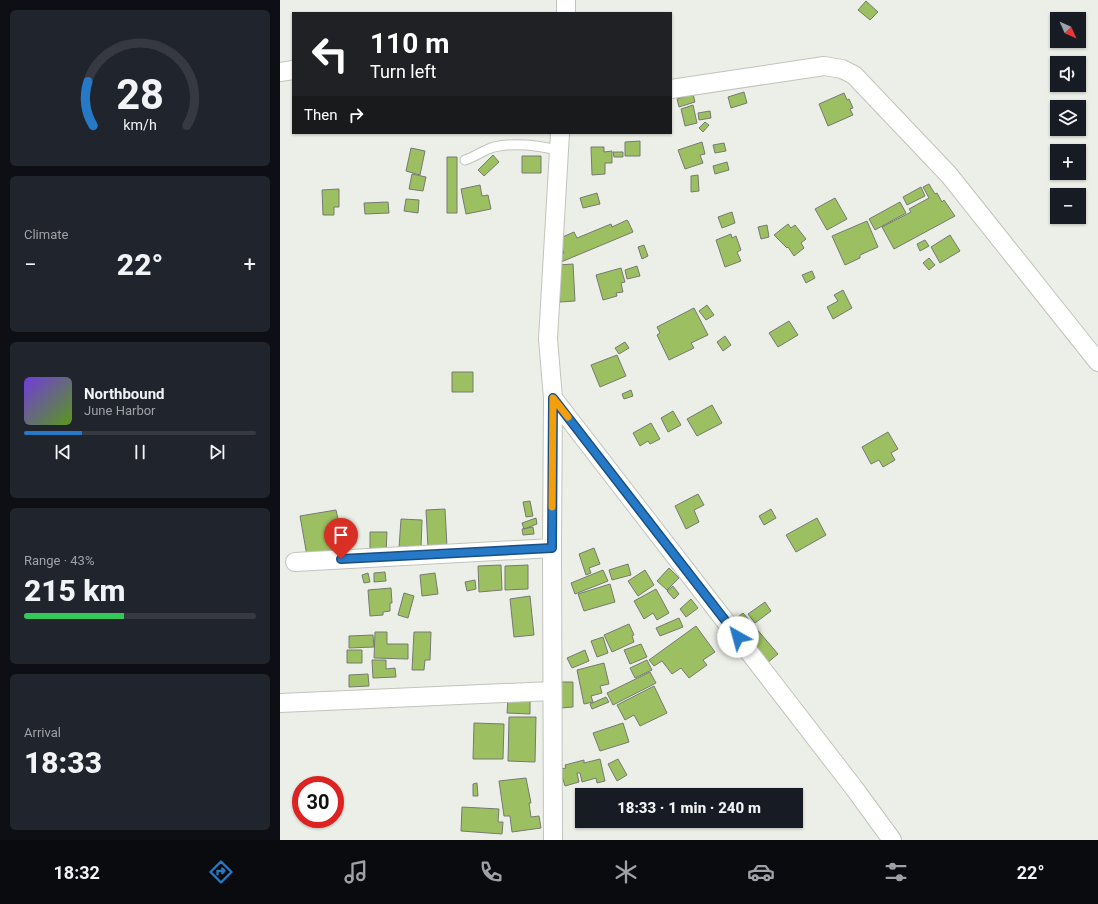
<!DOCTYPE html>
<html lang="en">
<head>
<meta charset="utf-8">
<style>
  body { margin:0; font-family:Roboto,sans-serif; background:#20242c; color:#f1f3f6; height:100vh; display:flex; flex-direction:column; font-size:15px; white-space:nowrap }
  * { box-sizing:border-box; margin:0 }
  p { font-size:13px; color:#9ea1a6 }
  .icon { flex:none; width:22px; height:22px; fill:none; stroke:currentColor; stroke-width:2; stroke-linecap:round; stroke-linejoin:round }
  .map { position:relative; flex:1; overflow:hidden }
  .panel { display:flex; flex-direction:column; gap:10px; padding:10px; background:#0d0f14; width:280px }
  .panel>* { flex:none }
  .hud { position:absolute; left:12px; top:12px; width:380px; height:122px; border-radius:0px; box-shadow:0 1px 3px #0004; background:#202124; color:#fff; overflow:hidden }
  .needle { width:26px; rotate:135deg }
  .fabs { position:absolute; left:770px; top:12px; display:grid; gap:8px }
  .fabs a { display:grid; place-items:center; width:36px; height:36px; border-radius:0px; background:#171b24; box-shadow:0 1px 3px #0004; font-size:20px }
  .speed { position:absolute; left:12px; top:776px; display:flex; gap:8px; font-size:20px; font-weight:700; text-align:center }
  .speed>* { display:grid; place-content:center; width:52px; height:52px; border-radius:50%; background:#171b24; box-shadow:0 1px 3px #0004; line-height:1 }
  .speed .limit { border:6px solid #d22; background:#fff; color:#111 }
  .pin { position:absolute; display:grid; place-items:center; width:34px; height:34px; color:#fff; margin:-41px -17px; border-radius:50% 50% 50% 0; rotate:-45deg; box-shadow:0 0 4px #0007 }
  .pin .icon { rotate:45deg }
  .me { position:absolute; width:44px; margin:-22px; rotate:322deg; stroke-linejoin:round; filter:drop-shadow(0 0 3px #0008) }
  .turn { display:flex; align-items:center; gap:14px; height:84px; padding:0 12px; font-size:18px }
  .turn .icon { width:52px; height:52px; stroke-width:2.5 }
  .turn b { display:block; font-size:28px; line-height:34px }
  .then { display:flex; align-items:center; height:38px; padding:0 12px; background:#0003; gap:8px; font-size:15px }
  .big { font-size:30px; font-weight:800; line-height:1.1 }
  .panel .widget { flex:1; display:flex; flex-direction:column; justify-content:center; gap:6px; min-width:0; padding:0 14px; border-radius:6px; background:#20242c }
  .panel .dial { align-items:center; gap:0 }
  .dial svg { height:104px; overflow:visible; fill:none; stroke:#363941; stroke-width:7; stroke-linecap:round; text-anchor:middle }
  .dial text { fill:#f1f3f6; stroke:none }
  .song { display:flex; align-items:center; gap:12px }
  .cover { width:48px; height:48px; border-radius:6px; background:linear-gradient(135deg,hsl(260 70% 55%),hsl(90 70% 35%)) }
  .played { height:4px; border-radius:2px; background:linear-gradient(90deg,#2679c7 25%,#363941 25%) }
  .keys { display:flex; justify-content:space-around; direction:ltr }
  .heat { display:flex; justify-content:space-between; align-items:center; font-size:22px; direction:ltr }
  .charge { height:6px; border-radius:3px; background:linear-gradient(90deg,#34c759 43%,#363941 0) }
  .trip { position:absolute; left:295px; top:788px; width:228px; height:40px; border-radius:0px; background:#171b24; box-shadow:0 1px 3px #0004; font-weight:800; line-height:40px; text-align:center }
  .tab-bar { display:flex; height:64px; justify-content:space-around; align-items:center; background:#090b0e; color:#9ea1a6 }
  .tab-bar .icon { width:28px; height:28px }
  .tab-bar .active { color:#2679c7 }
  .tab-bar b { font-size:18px; color:#f1f3f6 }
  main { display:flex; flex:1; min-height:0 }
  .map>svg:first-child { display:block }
  .building { fill:#9cbf61; stroke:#767a72 }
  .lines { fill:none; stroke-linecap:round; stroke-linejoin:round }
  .lane-casing { stroke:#c1c4bc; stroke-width:11 }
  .street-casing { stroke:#c1c4bc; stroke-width:20 }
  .lane { stroke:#fff; stroke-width:9 }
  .street { stroke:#fff; stroke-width:18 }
  .route-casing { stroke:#194f81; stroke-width:10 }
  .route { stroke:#2679c7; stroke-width:7 }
  .slow { stroke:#f59e0b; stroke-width:7 }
</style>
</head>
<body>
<main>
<section class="panel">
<div class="widget dial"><svg viewBox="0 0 100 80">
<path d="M14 69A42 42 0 1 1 86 69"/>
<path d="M14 69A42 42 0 0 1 10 35" stroke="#2679c7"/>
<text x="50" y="56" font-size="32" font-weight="700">28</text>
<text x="50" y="72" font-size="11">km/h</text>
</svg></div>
<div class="widget"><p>Climate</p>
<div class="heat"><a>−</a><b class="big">22°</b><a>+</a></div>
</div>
<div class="widget">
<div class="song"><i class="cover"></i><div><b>Northbound</b><p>June Harbor</p></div></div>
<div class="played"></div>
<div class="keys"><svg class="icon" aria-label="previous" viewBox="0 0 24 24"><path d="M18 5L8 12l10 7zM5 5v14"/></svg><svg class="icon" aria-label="pause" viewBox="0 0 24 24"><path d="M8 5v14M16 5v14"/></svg><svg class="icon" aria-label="next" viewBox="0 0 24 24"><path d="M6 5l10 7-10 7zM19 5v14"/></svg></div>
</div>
<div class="widget"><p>Range · 43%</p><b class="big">215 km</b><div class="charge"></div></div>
<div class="widget"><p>Arrival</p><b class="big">18:33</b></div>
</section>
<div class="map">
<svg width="818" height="840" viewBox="0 0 818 840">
  <rect width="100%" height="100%" fill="#ecefe7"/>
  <path class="building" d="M586,1l12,11 -8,8 -12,-10z
    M464,92l3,11 -16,5 -3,-11z
    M564,93l3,7 2,-1 4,9 -3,1 3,6 -25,11 -9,-22z
    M413,94l2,8 -16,5 -2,-8z
    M413,105l4,18 -12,3 -4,-17z
    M430,111l1,7 -12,2 -1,-7z
    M425,122l4,3 -6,7 -4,-4z
    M360,141v15h-15v-14z
    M422,142l3,12 -5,1 3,8 -18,6 -7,-19z
    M444,143l2,8 -11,2 -2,-8z
    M311,147h13v5l8,-1v12h-7v11l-13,1z
    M131,148l14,3 -5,24 -14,-4z
    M333,152h10v5h-9z
    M213,155l6,7 -15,14 -6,-6z
    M242,156h19v17h-19z
    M167,157h10v56h-10z
    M447,162l2,8 -14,4 -2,-8z
    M132,174l14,3 -3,14 -14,-2z
    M418,175l1,16 -8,1v-16z
    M649,184l6,10 2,-1 5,9 2,-2 11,16 -61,33 -12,-22 29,-15 -2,-3 20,-11 -6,-11z
    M200,185l2,11 6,-1 3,14 -25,5 -5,-25z
    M641,187l4,9 -18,9 -4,-8z
    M59,189v18h-5v8h-11l-1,-25z
    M317,193l3,11 -17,4 -3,-10z
    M555,198l12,21 -20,11 -12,-21z
    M126,199l13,1 -1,13 -14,-2z
    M108,202l1,11 -24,1 -1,-11z
    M620,202l6,11 -31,17 -6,-11z
    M452,212l3,11 -13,5 -4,-11z
    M347,220l1,1 5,11 -72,30 -3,-7 6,-2 -6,-14 16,-7 3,6 34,-14 1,3z
    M587,221l11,26 -18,8v3l-15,7 -13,-29z
    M508,224l3,4 4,-3 11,14 -5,4 3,5 -10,8 -6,-9 -1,1 -13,-13z
    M487,225l2,12 -8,2 -3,-12z
    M451,234l1,4 4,-2 5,14 -4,2 4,9 -16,6 -9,-27z
    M670,235l10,16 -20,12 -9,-16z
    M645,240l4,6 -9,5 -3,-7z
    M364,245l4,11 -6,3 -4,-12z
    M649,258l6,7 -6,5 -6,-7z
    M293,264l2,37 -15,1 -2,-37z
    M357,266l3,10 -13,3 -2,-9z
    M341,268l4,14 -4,1 2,9 -7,1 1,3 -14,4 -7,-25z
    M532,271l3,7 -9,5 -4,-8z
    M563,290l9,18 -19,11 -6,-12 11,-6 -4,-6z
    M427,305l7,10 -8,5 -7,-9z
    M414,308l14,27 -17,8 3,5 -25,12 -12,-25 3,-2 -3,-6z
    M509,321l9,14 -20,12 -9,-14z
    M445,336l6,9 -8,6 -6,-9z
    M345,342l4,6 -10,6 -4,-6z
    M337,355l9,21 -26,11 -9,-22z
    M172,372h21v20h-21z
    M351,390l2,6 -9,3 -2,-5z
    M432,405l10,18 -25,13 -10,-17z
    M393,411l8,14 -13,7 -7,-14z
    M371,423l9,16 -10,5 -2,-3 -8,5 -7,-13z
    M608,432l10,17 -7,4 4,7 -12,7 -4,-7 -8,4 -9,-17z
    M418,494l6,11 -10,5 5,12 -13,7 -11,-23z
    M250,501l3,15 -7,1 -3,-15z
    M165,509l2,38 -19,1 -2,-38z
    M491,509l5,9 -12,7 -5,-9z
    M56,510l7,31 -5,1 1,8 -32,6 -7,-40z
    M256,518l1,6 -13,5 -2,-6z
    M537,518l9,17 -30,17 -10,-17z
    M121,519l21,1 -1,29 -22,-1z
    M253,527l1,7 -11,1 -1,-6z
    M90,532h17l-1,20h-16z
    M314,548l6,16 -11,4 2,5 -5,2 -7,-21z
    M348,564l3,11 -19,5 -3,-10z
    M221,565l1,25 -23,2 -1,-26z
    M248,565v24l-23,1v-24z
    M389,568l10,10 -12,12 -10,-9z
    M323,570l5,11 -33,13 -4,-11z
    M365,570l9,15 -16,11 -10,-15z
    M105,572l1,9 -12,1v-9z
    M88,573l2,9 -6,1 -2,-8z
    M155,573l3,21 -16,2 -2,-21z
    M195,580l1,9 -9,2 -2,-9z
    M330,584l5,18 -31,9 -6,-17z
    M393,586l6,8 -5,5 -7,-8z
    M111,588l1,15h-2v8l-7,1v3l-13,1 -2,-26z
    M376,589l13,24 -12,7 -4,-7 -9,6 -10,-18z
    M124,593l10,3 -6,22 -10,-3z
    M250,596l4,39 -20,2 -4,-38z
    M411,599l7,9 -12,9 -6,-8z
    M485,602l6,9 -16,12 -7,-9z
    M463,613l35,41 -11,9 -35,-41z
    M399,618l4,9 -23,9 -4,-8z
    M349,624l5,11 -2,1 2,6 -22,10 -8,-17z
    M416,626l19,26 -12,8 4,5 -18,13 -8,-10 -9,6 -10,-13 -8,5 -5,-6z
    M95,632h12v12h21v15l-34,-1z
    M134,632h17l-1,28h-5l-1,10h-12z
    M93,635l1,12 -25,1v-12z
    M323,637l5,16 -11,4 -6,-16z
    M361,644l6,13 -17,7 -6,-14z
    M67,650h15v13h-15z
    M305,650l4,11 -17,7 -5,-10z
    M92,660h14v9l9,-1 1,9 -23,1z
    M367,660l5,10 -17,8 -5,-10z
    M324,663l5,21 -9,2 2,7 -11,3 2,6 -9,2 -7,-34z
    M370,672l6,11 -43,22 -6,-12z
    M88,674l1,12 -20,1v-12z
    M280,682h13v25l-12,1z
    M374,686l13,27 -27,13 -6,-11 -9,5 -8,-15z
    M326,697l3,5 -17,7 -2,-5z
    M228,699h22v15l-23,-1z
    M229,717h27l-1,45 -27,-1z
    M194,723l30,1 -1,35h-30z
    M343,723l6,19 -29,9 -7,-18z
    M320,759l5,22 -8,2 -1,-5 -14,4 -2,-9h-3l2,9 -14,4 -5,-17 6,-1 -1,-3 19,-5v3z
    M338,759l9,16 -10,6 -9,-17z
    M246,778l5,25h-2l2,14 8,-1 2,12 -29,4 -2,-16h-6l-5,-35z
    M197,783l1,13h-5v-12z
    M182,807l37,2 -1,13h5l-1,12 -41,-3z"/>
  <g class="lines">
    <defs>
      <path id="lane" d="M185,160c10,-3 18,-10 29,-13 22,-5 43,-1 65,3"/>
      <path id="street" d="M286,13v-13
        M0,72l13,-2
        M391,89l153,-23 18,3 12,6 95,100 149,187
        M273,398l301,390 38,52
        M15,562l257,-14
        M0,703l272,-12
        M273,840l-1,-292 1,-150 -5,-59 12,-206"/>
    </defs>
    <use href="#lane" class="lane-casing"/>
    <use href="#street" class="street-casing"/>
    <use href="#lane" class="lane"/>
    <use href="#street" class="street"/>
  </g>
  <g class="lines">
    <defs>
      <path id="route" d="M61,559l211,-11 1,-150 185,239"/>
    </defs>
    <use href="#route" class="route-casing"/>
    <use href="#route" class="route"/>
    <path class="slow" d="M272,507l1,-109 15,19"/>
  </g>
</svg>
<div class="fabs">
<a><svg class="needle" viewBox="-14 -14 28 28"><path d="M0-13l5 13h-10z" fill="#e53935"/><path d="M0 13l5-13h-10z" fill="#9ea1a6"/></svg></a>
<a><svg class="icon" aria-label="sound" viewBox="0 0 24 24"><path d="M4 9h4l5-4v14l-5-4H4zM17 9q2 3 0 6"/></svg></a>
<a><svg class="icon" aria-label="layers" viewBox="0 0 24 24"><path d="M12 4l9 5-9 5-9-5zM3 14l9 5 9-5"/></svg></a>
<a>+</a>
<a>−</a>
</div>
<div class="speed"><div class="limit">30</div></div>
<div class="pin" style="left:61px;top:559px;background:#d93025"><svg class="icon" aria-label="arrive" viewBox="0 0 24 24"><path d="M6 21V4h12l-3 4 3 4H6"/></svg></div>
<svg class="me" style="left:458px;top:637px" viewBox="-20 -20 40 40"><circle r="19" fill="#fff"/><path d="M0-13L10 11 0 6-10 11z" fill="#2679c7"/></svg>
<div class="trip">18:33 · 1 min · 240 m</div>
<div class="hud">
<div class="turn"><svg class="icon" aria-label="left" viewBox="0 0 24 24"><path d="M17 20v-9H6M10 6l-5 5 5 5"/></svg><div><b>110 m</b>Turn left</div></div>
<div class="then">Then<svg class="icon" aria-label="right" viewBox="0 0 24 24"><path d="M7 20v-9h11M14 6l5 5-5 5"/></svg></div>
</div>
</div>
</main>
<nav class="tab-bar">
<b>18:32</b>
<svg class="icon active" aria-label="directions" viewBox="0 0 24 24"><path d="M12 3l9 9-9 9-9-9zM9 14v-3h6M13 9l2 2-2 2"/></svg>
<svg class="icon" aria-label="music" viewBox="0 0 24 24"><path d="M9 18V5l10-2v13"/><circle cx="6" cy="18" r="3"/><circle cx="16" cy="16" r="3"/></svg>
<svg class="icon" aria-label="phone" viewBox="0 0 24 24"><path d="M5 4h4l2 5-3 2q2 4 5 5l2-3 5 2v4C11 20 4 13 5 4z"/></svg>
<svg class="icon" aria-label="climate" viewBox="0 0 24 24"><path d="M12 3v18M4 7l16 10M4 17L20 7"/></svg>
<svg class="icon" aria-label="car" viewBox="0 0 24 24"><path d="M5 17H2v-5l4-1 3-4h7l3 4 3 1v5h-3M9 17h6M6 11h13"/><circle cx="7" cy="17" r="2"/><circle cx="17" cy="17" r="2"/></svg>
<svg class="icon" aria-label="filters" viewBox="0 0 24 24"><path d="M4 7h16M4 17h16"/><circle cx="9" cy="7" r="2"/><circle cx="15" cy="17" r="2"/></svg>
<b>22°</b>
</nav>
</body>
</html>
